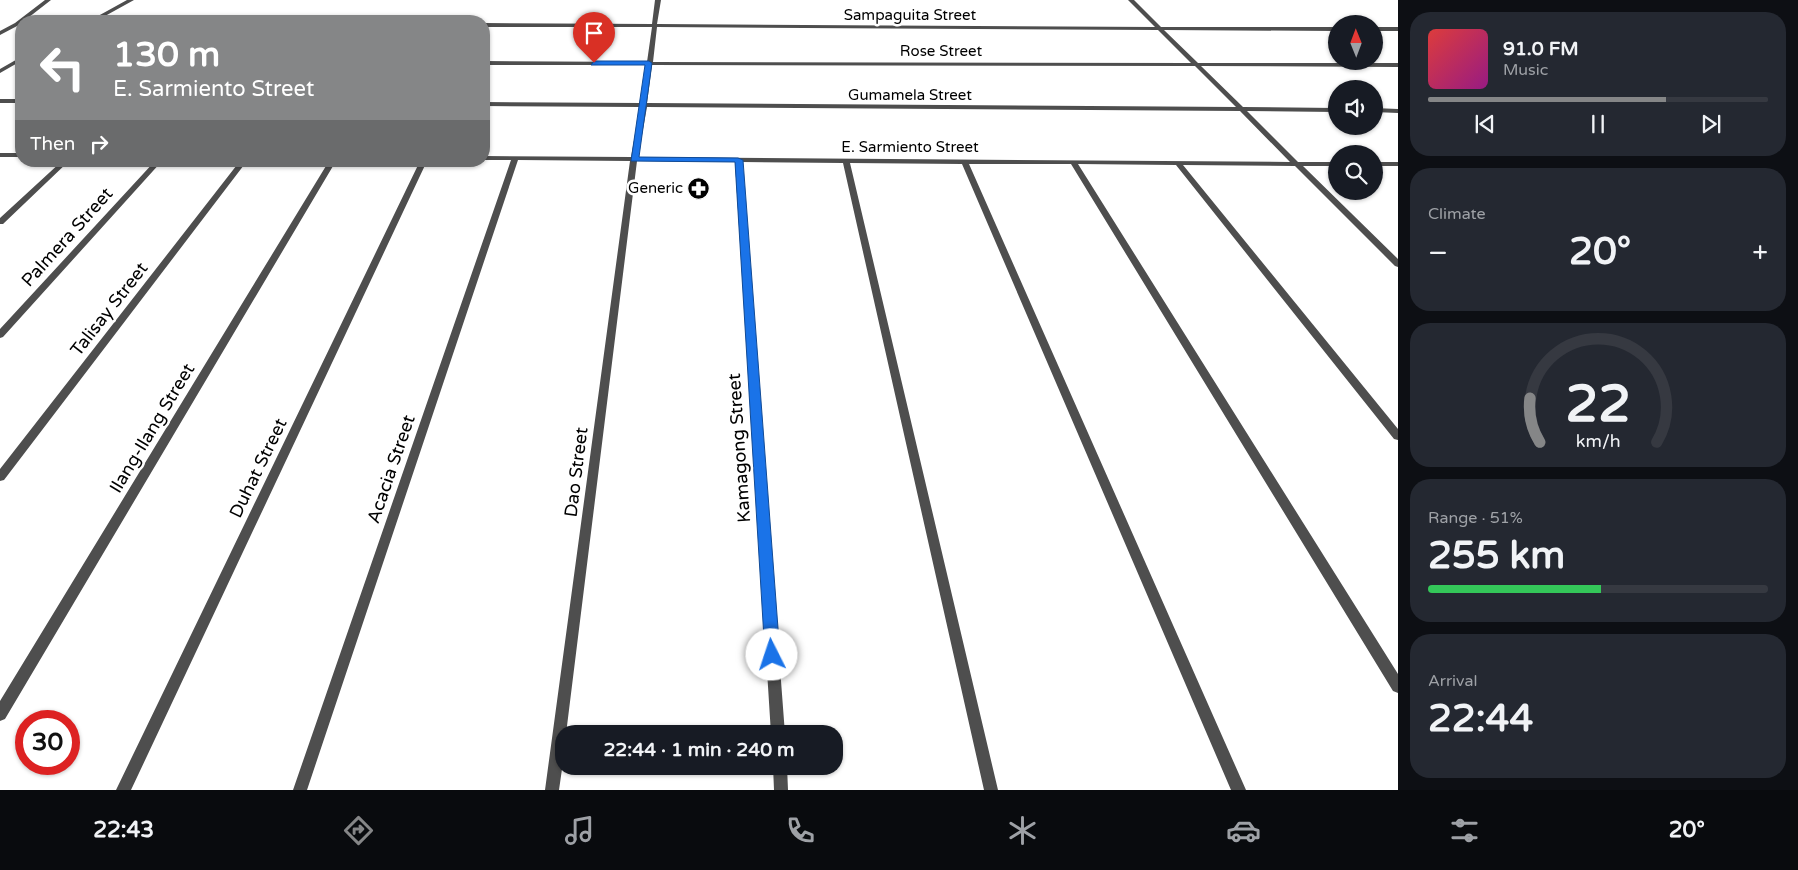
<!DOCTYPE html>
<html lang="en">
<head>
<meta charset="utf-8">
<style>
  body { margin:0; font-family:"Varela Round",sans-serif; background:#242831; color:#f1f3f6; height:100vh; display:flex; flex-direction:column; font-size:19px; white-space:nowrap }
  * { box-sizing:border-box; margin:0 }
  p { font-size:16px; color:#9ea1a6 }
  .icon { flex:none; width:28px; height:28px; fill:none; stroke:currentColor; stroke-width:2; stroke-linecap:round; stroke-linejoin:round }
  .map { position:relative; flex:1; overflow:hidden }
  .details { display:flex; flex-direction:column; gap:12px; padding:12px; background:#0d0f14; width:400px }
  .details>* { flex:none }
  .guide { position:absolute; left:15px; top:15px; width:475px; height:152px; border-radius:20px; box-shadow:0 1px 4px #0004; background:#858687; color:#fff; overflow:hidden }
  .needle { width:32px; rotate:359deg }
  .buttons { position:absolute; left:1328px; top:15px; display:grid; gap:10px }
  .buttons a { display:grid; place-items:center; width:55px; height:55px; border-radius:50%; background:#171b24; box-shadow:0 1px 4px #0004; font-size:25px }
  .speed { position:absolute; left:15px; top:710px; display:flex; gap:10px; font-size:25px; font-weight:700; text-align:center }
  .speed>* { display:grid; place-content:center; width:65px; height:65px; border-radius:50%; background:#171b24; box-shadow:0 1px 4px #0004; line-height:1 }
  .speed .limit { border:8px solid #d22; background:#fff; color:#111 }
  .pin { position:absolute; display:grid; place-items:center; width:42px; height:42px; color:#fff; margin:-51px -21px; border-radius:50% 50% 50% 0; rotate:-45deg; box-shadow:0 0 5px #0007 }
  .pin .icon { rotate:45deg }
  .me { position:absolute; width:55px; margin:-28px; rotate:356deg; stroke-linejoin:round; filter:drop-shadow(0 0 4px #0008) }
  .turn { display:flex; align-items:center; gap:18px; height:105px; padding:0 15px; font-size:22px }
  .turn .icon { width:65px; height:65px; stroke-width:2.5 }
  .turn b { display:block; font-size:35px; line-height:42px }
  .then { display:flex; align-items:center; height:48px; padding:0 15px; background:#0003; gap:10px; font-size:19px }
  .big { font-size:38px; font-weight:700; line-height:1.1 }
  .details .widget { flex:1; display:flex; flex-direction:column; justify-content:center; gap:8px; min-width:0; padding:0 18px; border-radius:20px; background:#242831 }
  .details .dial { align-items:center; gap:0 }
  .dial svg { height:130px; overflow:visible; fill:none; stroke:#363941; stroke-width:7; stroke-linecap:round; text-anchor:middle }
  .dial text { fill:#f1f3f6; stroke:none }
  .song { display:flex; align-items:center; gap:15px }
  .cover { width:60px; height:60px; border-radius:8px; background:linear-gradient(135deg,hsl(0 70% 55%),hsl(310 70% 35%)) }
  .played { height:5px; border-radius:2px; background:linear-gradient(90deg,#858687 70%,#363941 70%) }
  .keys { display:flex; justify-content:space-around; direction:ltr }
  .heat { display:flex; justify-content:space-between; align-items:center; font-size:28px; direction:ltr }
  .charge { height:8px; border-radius:4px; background:linear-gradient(90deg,#34c759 51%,#363941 0) }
  .trip { position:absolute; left:555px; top:725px; width:288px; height:50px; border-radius:20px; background:#171b24; box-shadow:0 1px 4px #0004; font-weight:700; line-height:50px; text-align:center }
  .tabs { display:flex; height:80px; justify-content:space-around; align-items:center; background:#090b0e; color:#9ea1a6 }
  .tabs .icon { width:35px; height:35px }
  .tabs .on { color:#858687 }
  .tabs b { font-size:22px; color:#f1f3f6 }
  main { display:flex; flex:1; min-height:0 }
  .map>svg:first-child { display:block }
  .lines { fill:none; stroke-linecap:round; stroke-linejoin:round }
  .minor { fill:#4e4e4e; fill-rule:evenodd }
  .tertiary { fill:#4e4e4e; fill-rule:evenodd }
  .route { fill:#1a73e8; stroke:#114b97 }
  .labels { text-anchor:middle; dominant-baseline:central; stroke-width:5; stroke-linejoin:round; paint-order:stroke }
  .far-street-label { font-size:15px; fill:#000; stroke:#fff }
  .far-poi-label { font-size:15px; fill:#000; stroke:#fff; text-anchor:end }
  .street-label { font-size:18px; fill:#000; stroke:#fff }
</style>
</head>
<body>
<main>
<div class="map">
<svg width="1398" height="790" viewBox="0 0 1398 790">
  <rect width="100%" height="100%" fill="#fff"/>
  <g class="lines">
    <path class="minor" d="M127,0h7l-38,21h-7z
      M655,0h6l-4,24 498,3 -27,-27h6l27,27h175v4l-172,-1 34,33h200v4l-197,-1 42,41 93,1v4l-89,-1 51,51h38v4h-33l95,93v8l-3,-1 -100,-100 -112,-1 215,264v11l-4,-1 -218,-274 -98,-1 320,510v19l-5,-2 -322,-527h-102l277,626h-15l-269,-626 -112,-1 148,627h-14l-141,-627 -101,-1 43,572h-14l-36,-572 -98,-1 -71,573h-2v21l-5,35h-14l85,-629 -112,-1 -211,630h-14l218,-630h-27v-4l147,1 9,-50 -156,-1v-4l157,1 5,-38h-162v-4l163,1 5,-35h-168v-4l168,1zM657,27l501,3 33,33 -538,-1zM652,65l543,1 41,41 -589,-4zM647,107l593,4 50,51 -652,-5z
      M1374,27h24v4h-24z
      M21,57v4l-21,12v-4z
      M0,99h21v4h-21z
      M1374,108l24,1v4l-24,-1z
      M0,153h21v4h-21z
      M62,161h7l-66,63h-3v-6z
      M155,161h7l-159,176 -3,1v-9z
      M240,161h7l-243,319 -4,1v-12z
      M329,161h7l-331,558 -5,2v-20z
      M420,161h7l-296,629h-15z
      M1374,162h24v4h-24z
      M773,766h14l1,24h-14z"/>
    <path class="tertiary" d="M45,0h6l-27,21h-3l-2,4 -19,10v-4l15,-8z"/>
  </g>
  <path class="route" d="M594,61h55l3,2 -13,94 99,1 5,2 37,495 -2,5 -6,2 -5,-2 -2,-5 -30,-493 -104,-1 14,-96h-54z"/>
  <defs>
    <symbol id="pharmacy-disc" viewBox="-11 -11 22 22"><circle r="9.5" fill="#000" stroke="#fff"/><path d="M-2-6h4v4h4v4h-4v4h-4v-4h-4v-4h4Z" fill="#fff"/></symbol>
  </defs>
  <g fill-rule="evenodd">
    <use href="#pharmacy-disc" x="686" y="176" width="25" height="25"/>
  </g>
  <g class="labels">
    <g class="far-street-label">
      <text x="910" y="15">Sampaguita Street</text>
      <text x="941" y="51">Rose Street</text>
      <text x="910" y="95">Gumamela Street</text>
      <text x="910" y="147">E. Sarmiento Street</text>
    </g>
    <g class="far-poi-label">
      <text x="683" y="188">Generic</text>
    </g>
    <g class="street-label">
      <text transform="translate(67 237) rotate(-48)">Palmera Street</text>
      <text transform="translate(109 309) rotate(-52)">Talisay Street</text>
      <text transform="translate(152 428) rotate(-59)">Ilang-Ilang Street</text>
      <text transform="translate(739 448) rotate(-94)">Kamagong Street</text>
      <text transform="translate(258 468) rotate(-64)">Duhat Street</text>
      <text transform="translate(391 469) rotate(-71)">Acacia Street</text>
      <text transform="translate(576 472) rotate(-83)">Dao Street</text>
    </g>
  </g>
</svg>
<div class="buttons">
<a><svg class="needle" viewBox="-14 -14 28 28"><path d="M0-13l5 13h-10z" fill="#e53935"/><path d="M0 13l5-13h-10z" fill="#9ea1a6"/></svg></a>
<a><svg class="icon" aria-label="sound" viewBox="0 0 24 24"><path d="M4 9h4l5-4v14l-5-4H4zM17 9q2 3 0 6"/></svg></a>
<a><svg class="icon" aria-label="search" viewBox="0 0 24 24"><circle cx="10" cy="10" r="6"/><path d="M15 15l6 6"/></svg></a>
</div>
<div class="speed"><div class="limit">30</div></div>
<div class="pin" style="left:594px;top:63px;background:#d93025"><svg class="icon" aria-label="arrive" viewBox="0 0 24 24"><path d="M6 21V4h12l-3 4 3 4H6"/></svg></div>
<svg class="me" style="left:772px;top:655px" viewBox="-20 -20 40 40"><circle r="19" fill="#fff"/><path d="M0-13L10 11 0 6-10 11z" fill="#1a73e8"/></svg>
<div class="trip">22:44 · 1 min · 240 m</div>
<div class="guide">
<div class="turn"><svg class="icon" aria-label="left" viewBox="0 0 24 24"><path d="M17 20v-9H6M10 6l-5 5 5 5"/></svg><div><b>130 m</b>E. Sarmiento Street</div></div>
<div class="then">Then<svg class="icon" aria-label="right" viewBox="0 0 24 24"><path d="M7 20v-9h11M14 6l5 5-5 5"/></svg></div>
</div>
</div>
<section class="details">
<div class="widget">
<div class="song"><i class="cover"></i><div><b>91.0 FM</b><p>Music</p></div></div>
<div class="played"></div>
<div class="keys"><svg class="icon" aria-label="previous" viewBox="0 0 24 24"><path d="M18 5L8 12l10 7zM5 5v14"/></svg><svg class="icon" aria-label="pause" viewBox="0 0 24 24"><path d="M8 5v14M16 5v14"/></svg><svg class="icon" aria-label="next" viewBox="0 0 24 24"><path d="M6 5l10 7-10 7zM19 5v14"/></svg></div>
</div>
<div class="widget"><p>Climate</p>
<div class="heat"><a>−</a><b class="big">20°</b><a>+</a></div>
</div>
<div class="widget dial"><svg viewBox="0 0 100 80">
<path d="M14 69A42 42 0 1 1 86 69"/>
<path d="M14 69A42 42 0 0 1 8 42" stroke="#858687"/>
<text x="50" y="56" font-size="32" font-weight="700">22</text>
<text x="50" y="72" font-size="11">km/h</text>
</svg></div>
<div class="widget"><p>Range · 51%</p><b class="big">255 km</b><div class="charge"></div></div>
<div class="widget"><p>Arrival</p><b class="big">22:44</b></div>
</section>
</main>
<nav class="tabs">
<b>22:43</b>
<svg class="icon on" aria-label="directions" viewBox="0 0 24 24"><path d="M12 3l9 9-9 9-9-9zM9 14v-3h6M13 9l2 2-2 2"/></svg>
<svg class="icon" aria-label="music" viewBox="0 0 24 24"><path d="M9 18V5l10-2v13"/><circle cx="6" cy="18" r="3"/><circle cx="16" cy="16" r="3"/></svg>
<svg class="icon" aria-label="phone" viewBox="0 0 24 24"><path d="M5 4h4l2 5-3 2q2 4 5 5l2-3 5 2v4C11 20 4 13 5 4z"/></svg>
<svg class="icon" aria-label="climate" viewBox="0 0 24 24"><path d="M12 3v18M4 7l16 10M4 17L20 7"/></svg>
<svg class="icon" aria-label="car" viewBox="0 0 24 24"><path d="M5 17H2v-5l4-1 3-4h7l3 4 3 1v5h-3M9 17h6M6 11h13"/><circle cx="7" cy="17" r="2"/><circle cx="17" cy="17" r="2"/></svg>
<svg class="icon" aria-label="filters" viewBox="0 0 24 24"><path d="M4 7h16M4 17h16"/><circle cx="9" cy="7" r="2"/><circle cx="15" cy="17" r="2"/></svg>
<b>20°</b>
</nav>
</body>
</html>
